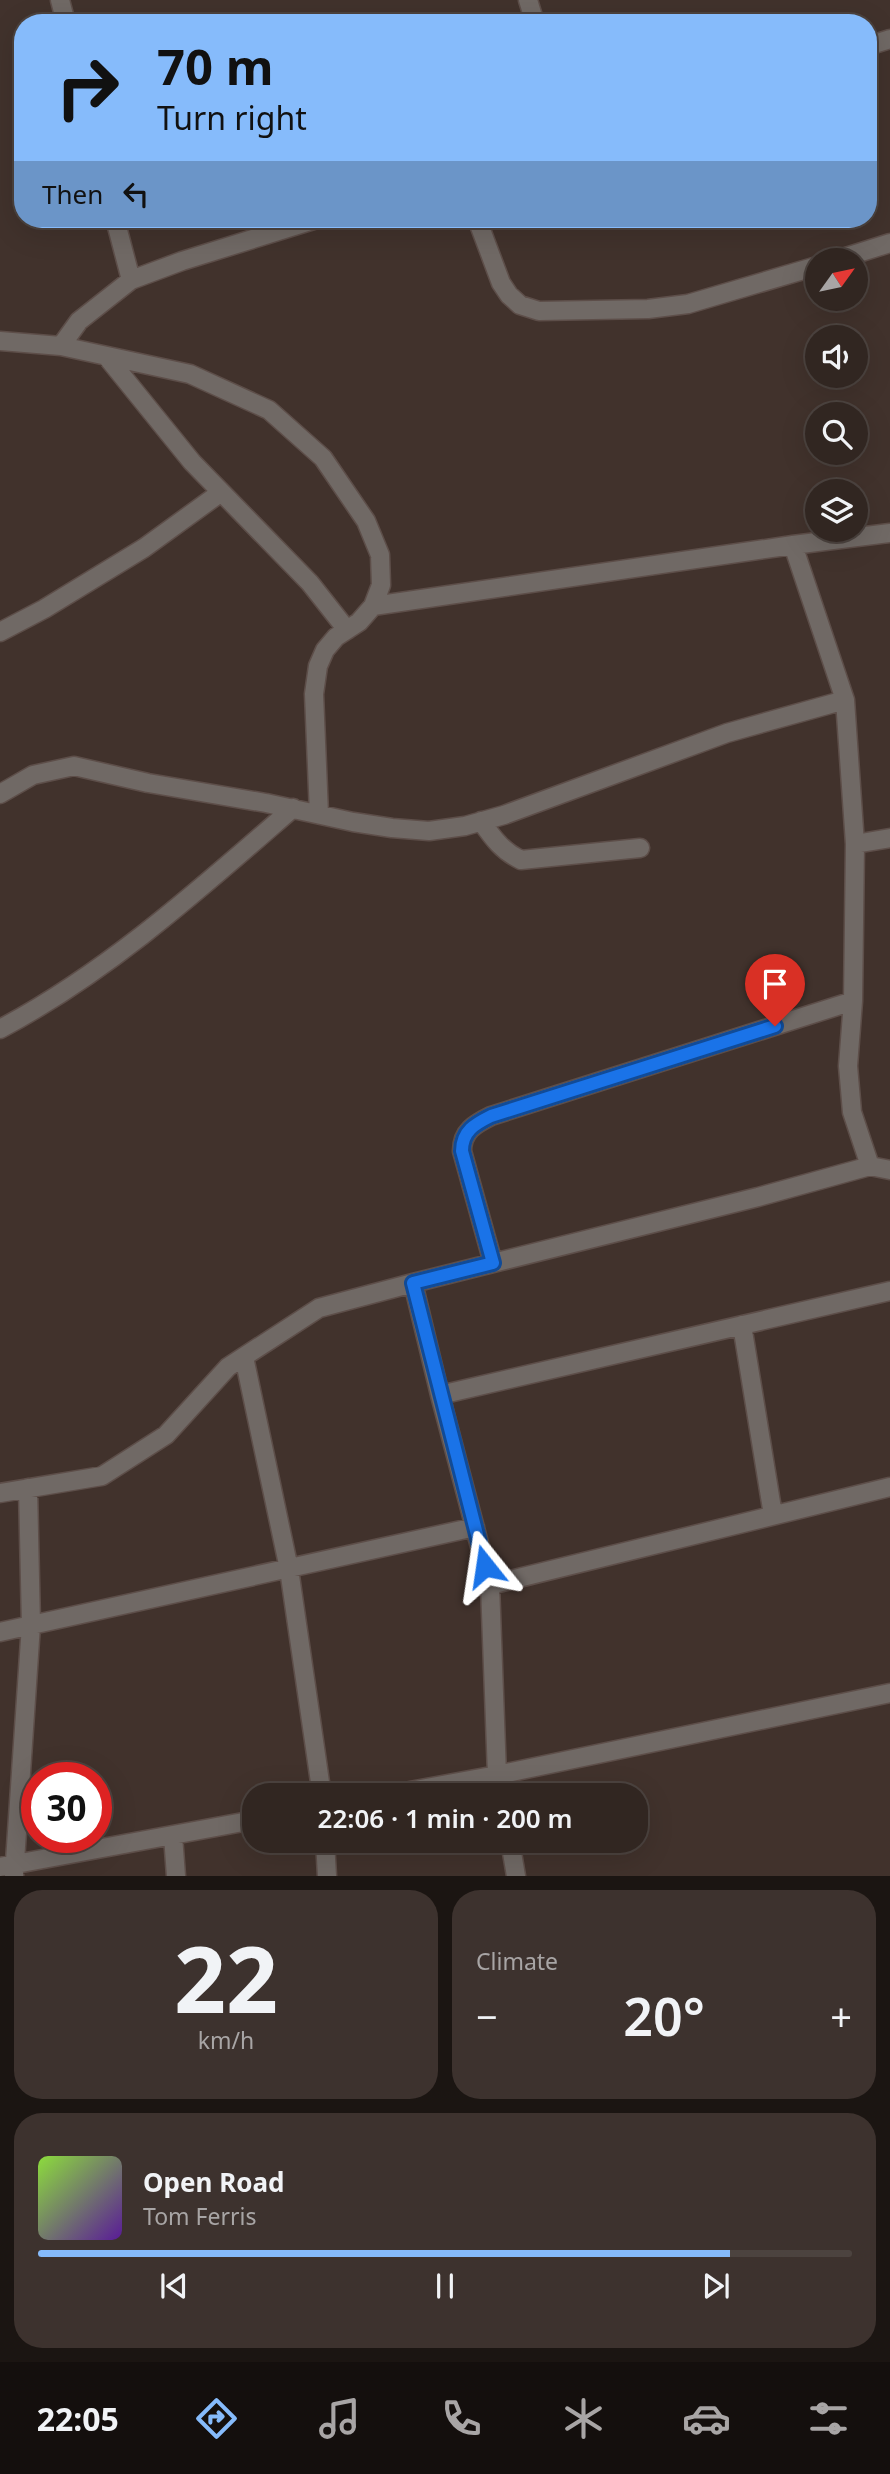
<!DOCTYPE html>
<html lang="en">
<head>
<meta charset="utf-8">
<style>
  body { margin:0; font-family:"Noto Sans",sans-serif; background:#3d322e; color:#f1f3f6; height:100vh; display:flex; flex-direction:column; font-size:26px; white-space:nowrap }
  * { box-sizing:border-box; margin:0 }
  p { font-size:23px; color:#a8a5a5 }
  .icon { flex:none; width:38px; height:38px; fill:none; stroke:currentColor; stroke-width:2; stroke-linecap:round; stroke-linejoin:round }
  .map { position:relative; height:1876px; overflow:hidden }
  .panel { display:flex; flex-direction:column; gap:14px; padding:14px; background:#1b1512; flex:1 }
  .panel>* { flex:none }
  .banner { position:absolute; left:14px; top:14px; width:863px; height:214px; border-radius:28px; box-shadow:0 7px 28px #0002,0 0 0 2px #4c433f; background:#86bbfb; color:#111; overflow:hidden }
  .needle { width:46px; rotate:57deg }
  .buttons { position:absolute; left:805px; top:248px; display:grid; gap:14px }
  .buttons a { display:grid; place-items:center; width:63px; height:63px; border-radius:50%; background:#312621; box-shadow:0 7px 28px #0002,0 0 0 2px #4c433f; font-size:35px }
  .speed { position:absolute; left:21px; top:1762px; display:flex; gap:14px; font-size:35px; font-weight:700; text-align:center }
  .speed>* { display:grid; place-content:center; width:91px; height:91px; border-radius:50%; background:#312621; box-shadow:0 7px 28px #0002,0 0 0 2px #4c433f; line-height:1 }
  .speed .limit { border:10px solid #d22; background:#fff; color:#111 }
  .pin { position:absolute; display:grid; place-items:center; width:60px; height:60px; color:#fff; margin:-72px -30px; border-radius:50% 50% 50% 0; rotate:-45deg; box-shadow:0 0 7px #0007 }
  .pin .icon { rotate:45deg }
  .me { position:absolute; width:77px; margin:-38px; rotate:345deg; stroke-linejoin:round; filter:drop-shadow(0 0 5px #0008) }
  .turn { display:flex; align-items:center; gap:24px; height:147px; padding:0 28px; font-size:32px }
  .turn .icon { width:91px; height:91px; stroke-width:2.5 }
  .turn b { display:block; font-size:49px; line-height:60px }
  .then { display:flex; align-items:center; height:66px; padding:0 28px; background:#0003; gap:14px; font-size:26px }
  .big { font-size:52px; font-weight:600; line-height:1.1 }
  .panel .card { flex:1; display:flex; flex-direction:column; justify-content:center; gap:10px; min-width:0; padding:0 24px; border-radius:28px; background:#3d322e }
  .panel .dial { align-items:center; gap:0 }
  .dial b { font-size:91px; line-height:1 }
  .song { display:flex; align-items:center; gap:21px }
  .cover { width:84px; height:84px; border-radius:10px; background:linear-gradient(135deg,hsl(90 70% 55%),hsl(270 70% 35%)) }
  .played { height:7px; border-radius:4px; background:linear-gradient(90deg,#86bbfb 85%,#4c433f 85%) }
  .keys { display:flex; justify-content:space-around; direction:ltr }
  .heat { display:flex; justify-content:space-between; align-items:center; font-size:38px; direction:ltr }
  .panel .tiles { flex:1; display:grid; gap:14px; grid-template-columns:1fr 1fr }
  .card:last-child { grid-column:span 2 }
  .trip { position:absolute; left:242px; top:1783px; width:406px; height:70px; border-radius:28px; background:#312621; box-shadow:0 7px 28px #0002,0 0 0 2px #4c433f; font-weight:600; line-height:70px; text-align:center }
  .dock { display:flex; height:112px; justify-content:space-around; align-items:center; background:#140f0d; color:#a8a5a5 }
  .dock .icon { width:49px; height:49px }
  .dock .active { color:#86bbfb }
  .dock b { font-size:32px; color:#f1f3f6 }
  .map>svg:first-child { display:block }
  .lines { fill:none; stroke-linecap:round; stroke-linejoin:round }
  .minor-casing { stroke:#5d4e49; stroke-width:21 }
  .minor { stroke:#706965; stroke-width:18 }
  .route-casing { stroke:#114b97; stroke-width:18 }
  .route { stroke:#1a73e8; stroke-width:12 }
</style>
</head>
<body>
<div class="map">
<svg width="890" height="1876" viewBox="0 0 890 1876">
  <rect width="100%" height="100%" fill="#41322c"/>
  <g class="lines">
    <defs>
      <path id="minor" d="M60,0l6,23
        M528,0l7,23
        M868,46l22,-7
        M115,219l16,61
        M477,219l24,64 8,12 11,10 19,6 109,-2 40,-5 129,-38
        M833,261l57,-18
        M0,341l61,5 129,28 79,36 54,48 43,63 14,34 1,30 -8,21 -14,16 -23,15 -11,13 -7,16 -4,28 5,120
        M61,346l18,-25 52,-41 51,-19 135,-42
        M107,357l85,105 118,121 37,47
        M793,545l52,155 10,144 -2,157 -5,65 4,46 18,54 20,4
        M373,606l420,-61 97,-12
        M0,632l44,-23 100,-61 76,-55
        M0,794l33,-19 41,-9 74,17 118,20 87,19 39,6 37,3 36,-5 39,-11 223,-82 118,-33
        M481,821c12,17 21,30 40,39l119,-12
        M855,844l35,-6
        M0,1029c108,-57 201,-141 293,-221
        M493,1263l-31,-112c0,-20 13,-27 29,-35l362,-115
        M413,1283l345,-86 112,-31
        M742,1325l31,190
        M244,1357l45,212 33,227
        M0,1493l102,-17 64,-41 62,-68 91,-59 94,-25 27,112
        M490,1585l-50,-190 450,-104
        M0,1632l475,-105
        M383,1796l114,-21 -7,-190 400,-98
        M501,1796l-4,-21 393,-82
        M173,1836l3,40
        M325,1841l2,35
        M510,1841l6,35
        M0,1867l254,-47
        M14,1876l17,-251 -3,-137"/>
    </defs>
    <use href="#minor" class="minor-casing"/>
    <use href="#minor" class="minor"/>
  </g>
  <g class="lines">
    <defs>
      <path id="route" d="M485,1566l-72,-283 80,-20 -31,-112c0,-20 13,-27 29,-35l284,-90"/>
    </defs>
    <use href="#route" class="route-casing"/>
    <use href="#route" class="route"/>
  </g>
</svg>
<div class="buttons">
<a><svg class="needle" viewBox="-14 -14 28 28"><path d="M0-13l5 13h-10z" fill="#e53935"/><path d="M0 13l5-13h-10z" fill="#a8a5a5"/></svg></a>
<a><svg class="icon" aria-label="sound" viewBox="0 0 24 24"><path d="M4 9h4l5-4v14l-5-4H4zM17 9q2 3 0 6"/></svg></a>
<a><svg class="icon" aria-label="search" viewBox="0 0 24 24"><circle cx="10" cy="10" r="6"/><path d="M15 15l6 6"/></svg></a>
<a><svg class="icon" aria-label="layers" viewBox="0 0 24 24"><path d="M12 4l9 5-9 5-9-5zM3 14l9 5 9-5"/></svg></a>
</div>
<div class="speed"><div class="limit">30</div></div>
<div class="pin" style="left:775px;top:1026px;background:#d93025"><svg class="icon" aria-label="arrive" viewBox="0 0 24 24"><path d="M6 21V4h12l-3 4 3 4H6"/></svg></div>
<svg class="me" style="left:485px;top:1566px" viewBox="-20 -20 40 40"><path d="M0-17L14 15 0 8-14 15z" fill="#1a73e8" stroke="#fff" stroke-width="4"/></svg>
<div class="trip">22:06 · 1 min · 200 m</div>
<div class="banner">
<div class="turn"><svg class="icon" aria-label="right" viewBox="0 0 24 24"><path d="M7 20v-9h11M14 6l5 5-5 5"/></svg><div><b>70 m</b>Turn right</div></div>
<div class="then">Then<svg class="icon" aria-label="left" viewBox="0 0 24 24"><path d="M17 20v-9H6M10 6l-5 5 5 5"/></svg></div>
</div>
</div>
<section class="panel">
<div class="tiles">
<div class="card dial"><b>22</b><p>km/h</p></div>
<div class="card"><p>Climate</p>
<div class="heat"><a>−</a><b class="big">20°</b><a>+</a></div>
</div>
<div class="card">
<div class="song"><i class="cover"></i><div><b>Open Road</b><p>Tom Ferris</p></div></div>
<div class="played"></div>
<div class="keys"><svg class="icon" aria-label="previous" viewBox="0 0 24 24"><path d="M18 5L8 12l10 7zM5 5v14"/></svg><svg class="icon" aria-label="pause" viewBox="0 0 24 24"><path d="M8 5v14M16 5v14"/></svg><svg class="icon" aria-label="next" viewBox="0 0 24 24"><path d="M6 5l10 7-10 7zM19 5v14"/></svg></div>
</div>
</div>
</section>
<nav class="dock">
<b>22:05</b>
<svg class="icon active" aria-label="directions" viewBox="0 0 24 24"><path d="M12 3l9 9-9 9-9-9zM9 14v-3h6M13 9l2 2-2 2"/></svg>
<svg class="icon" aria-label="music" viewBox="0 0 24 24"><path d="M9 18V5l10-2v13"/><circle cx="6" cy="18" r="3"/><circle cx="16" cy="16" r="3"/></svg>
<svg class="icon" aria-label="phone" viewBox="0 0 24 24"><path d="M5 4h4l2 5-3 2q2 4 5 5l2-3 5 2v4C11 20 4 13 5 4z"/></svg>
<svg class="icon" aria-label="climate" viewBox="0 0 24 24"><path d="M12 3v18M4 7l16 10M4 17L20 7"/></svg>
<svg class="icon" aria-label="car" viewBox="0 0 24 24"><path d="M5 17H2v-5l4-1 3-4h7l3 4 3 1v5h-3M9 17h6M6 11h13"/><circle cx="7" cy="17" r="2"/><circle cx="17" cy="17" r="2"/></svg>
<svg class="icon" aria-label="filters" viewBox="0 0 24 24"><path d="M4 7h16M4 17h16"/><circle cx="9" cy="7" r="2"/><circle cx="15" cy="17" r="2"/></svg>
</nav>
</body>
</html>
